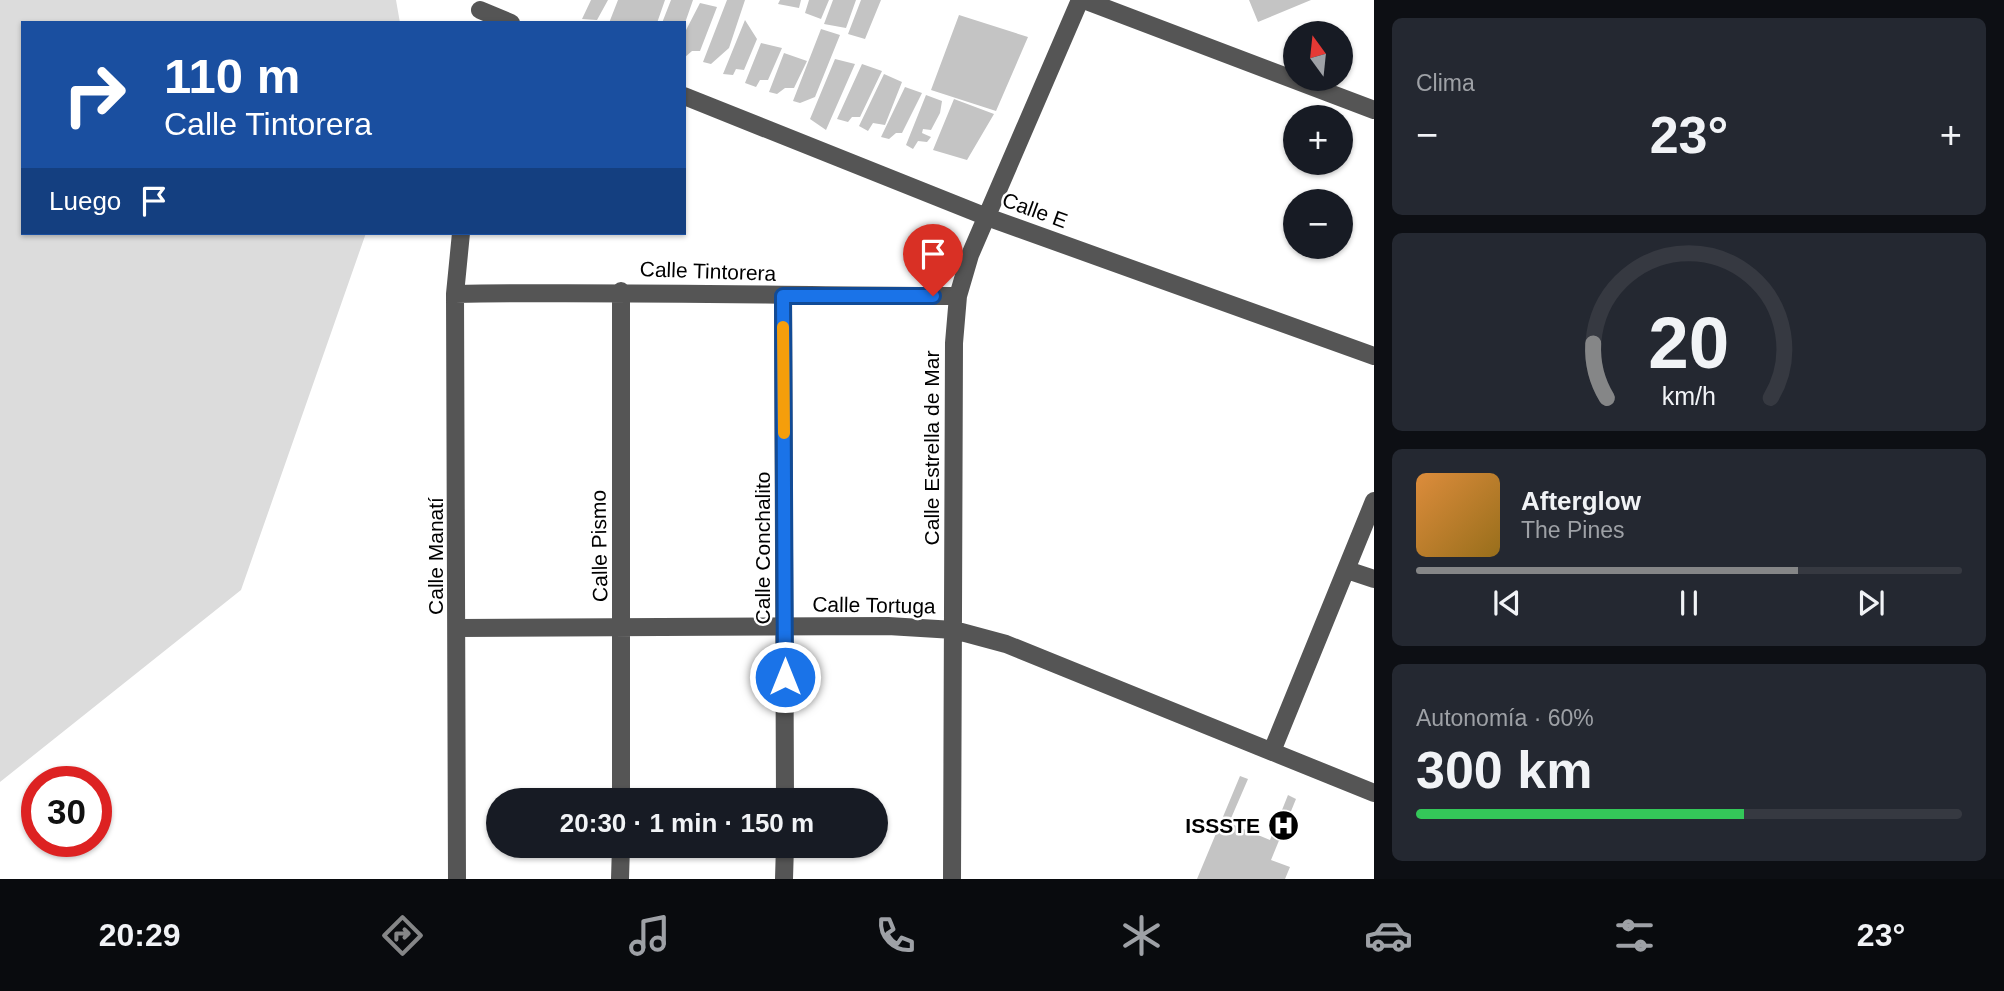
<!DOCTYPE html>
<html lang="es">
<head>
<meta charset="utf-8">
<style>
  body { margin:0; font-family:Helvetica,sans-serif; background:#242831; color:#f1f3f6; height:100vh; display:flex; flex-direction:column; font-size:26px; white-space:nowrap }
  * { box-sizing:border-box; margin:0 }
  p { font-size:23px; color:#9ea1a6 }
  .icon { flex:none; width:38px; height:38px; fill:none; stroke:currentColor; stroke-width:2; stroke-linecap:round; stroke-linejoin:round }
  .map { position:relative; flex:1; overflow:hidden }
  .details { display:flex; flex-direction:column; gap:18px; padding:18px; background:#0d0f14; width:630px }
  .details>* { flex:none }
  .guide { position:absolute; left:21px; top:21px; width:665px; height:214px; border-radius:0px; box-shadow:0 2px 5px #0004; background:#1a4fa0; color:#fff; overflow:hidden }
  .needle { width:46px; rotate:345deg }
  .controls { position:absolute; left:1283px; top:21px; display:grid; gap:14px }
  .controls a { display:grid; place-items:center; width:70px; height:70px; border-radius:50%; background:#171b24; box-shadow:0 2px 5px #0004; font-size:35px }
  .speed { position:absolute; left:21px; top:766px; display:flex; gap:14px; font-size:35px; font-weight:700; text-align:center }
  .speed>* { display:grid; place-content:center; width:91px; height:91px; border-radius:50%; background:#171b24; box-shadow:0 2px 5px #0004; line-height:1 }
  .speed .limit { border:10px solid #d22; background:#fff; color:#111 }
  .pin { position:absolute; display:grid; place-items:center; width:60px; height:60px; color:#fff; margin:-72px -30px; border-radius:50% 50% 50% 0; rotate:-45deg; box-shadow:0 0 7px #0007 }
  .pin .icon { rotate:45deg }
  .me { position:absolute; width:77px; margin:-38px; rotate:0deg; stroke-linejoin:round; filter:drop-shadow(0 0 5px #0008) }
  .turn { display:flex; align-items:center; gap:24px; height:147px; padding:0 28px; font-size:32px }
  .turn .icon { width:91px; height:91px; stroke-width:2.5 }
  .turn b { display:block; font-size:49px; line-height:60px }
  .then { display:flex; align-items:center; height:66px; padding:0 28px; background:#0003; gap:14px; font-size:26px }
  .big { font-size:52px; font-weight:700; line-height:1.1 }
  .details .widget { flex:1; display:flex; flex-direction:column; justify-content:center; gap:10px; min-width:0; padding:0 24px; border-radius:10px; background:#242831 }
  .details .dial { align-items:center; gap:0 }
  .dial svg { height:182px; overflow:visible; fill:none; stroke:#363941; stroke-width:7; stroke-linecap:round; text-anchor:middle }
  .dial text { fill:#f1f3f6; stroke:none }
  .song { display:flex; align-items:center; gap:21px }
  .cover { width:84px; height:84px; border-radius:10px; background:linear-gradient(135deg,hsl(30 70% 55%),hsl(40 70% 35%)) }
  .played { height:7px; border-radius:4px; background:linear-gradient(90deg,#858687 70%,#363941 70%) }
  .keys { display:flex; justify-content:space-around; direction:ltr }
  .heat { display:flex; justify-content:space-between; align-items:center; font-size:38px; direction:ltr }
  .charge { height:10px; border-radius:5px; background:linear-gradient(90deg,#34c759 60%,#363941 0) }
  .trip { position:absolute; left:486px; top:788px; width:402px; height:70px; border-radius:35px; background:#171b24; box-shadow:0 2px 5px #0004; font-weight:700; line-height:70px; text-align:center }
  .tabs { display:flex; height:112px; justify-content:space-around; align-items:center; background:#090b0e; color:#9ea1a6 }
  .tabs .icon { width:49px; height:49px }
  .tabs .selected { color:#858687 }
  .tabs b { font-size:32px; color:#f1f3f6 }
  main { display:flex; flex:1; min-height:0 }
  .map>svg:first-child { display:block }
  .green { fill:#dcdcdc }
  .building { fill:#c4c4c4 }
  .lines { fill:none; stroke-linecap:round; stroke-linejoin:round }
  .minor { stroke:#555; stroke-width:18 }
  .route-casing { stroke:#114b97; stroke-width:18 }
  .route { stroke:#1a73e8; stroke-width:12 }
  .slow { stroke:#f59e0b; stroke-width:12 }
  .labels { text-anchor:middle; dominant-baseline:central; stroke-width:5; stroke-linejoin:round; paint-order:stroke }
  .street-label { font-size:21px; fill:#000; stroke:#fff }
  .poi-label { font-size:21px; font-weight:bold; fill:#000; stroke:#fff; text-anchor:end }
</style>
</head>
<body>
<main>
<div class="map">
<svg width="1374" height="879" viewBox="0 0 1374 879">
  <rect width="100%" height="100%" fill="#fff"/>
  <path class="green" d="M0,0h396l4,23h-377v210h343l-125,357 -241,192z"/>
  <path class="building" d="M591,0h17l-11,20 -15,-1z
    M618,0h47l-8,23h-48z
    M671,0h22l-8,23h-23z
    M727,0h18l-16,48 -18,16 -8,-2z
    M780,0h21l-2,8 -21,-4z
    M809,0h20l-8,19 -16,-6z
    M833,0h23l-10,28 -22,-4z
    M861,0h20l-16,39 -17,-5z
    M1249,0h62l-53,22z
    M700,3l17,4 -17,44h-8l-8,7v-24z
    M959,15l69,22 -32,74 -65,-21z
    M745,20l12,19 -13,31 -8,-1 -3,6 -10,-1z
    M821,29l19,6 -25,62 -15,6 -7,-2z
    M761,43l21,5 -14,32h-8l-4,7 -11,-4z
    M784,53l23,8 -13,27h-9l-8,6 -8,-2z
    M835,59l20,5 -29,66 -16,-11z
    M862,64l20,7 -22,46h-8l-4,5 -11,-3z
    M884,74l18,8 -17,43 -12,-2 -5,8 -9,-5z
    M905,87l17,6 -20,40h-6l-7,6 -8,-2z
    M926,95l16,6 -2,12 -9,17 -8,-1 -1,4 9,4 -4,5 -9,-1 -5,8 -7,-4z
    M954,99l40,15 -27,46 -34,-10z
    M1240,776l8,3 -19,44 41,17 18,-45 8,4 -25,61 19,7 -5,12h-88z"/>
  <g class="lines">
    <path class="minor" d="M1084,0l290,110
      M480,10l31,13
      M684,96l303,121 387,139
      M621,291v509
      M455,294c168,-3 336,2 503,2
      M783,296l2,504
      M1347,570l27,9
      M458,628l430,-2 66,4 52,14 368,149
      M1272,751l102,-250
      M457,879l-2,-585 6,-61
      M620,879l1,-34
      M784,879l1,-34
      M952,879l2,-536 4,-47 12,-41 110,-255"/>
  </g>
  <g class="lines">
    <defs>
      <path id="route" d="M785,677l-2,-381h150"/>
    </defs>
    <use href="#route" class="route-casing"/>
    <use href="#route" class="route"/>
    <path class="slow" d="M783,327l1,106"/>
  </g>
  <defs>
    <symbol id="hospital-disc" viewBox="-11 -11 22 22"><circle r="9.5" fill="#000" stroke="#fff"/><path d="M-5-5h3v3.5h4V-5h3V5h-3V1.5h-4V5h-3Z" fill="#fff"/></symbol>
  </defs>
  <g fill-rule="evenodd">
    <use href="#hospital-disc" x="1266" y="808" width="35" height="35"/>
  </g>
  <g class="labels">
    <g class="street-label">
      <text transform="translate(1035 210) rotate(20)">Calle E</text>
      <text transform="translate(708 271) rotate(2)">Calle Tintorera</text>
      <text transform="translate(931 448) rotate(-90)">Calle Estrella de Mar</text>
      <text transform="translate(599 546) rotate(-91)">Calle Pismo</text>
      <text transform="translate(762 548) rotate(-90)">Calle Conchalito</text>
      <text transform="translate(435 556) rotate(-90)">Calle Manatí</text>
      <text transform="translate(874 605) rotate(1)">Calle Tortuga</text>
    </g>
    <g class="poi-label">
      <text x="1260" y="825">ISSSTE</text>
    </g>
  </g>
</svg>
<div class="controls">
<a><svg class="needle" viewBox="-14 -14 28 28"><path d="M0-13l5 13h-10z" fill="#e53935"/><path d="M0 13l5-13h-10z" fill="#9ea1a6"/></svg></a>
<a>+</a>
<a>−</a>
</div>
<div class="speed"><div class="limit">30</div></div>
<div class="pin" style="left:933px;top:296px;background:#d93025"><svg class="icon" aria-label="arrive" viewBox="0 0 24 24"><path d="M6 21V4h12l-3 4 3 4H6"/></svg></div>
<svg class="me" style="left:785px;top:677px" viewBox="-20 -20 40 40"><circle r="17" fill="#1a73e8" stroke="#fff" stroke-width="3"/><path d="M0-11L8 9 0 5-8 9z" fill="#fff"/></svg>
<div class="trip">20:30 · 1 min · 150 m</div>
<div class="guide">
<div class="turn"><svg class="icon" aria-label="right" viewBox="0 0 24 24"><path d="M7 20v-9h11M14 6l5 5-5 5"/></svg><div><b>110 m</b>Calle Tintorera</div></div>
<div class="then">Luego<svg class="icon" aria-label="arrive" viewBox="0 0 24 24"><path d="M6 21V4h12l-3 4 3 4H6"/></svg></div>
</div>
</div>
<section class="details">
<div class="widget"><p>Clima</p>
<div class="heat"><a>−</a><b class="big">23°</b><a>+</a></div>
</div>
<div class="widget dial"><svg viewBox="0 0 100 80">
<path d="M14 69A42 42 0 1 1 86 69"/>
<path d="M14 69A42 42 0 0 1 8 45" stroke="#858687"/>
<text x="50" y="56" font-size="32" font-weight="700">20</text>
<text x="50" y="72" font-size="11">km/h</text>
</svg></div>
<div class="widget">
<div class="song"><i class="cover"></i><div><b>Afterglow</b><p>The Pines</p></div></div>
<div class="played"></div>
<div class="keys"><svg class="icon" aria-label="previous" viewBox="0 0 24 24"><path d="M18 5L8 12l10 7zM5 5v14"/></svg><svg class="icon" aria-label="pause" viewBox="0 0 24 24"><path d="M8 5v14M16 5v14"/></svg><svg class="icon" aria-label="next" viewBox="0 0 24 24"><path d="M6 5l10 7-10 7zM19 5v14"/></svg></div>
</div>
<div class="widget"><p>Autonomía · 60%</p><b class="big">300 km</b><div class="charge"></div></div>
</section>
</main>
<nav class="tabs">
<b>20:29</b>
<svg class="icon selected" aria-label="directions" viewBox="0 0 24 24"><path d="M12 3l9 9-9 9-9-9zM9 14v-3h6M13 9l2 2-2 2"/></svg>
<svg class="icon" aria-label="music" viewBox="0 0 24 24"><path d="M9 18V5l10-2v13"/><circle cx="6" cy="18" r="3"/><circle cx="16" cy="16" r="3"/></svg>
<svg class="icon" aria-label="phone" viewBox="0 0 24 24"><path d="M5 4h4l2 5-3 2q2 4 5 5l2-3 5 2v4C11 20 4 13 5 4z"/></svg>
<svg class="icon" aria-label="climate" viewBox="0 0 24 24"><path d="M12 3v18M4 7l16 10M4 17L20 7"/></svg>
<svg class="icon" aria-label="car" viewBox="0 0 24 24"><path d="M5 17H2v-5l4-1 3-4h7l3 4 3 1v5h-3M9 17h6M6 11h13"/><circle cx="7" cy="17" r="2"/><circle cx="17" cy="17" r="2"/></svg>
<svg class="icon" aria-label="filters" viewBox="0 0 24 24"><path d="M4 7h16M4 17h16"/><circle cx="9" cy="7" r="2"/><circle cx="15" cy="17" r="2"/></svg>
<b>23°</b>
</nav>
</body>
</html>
